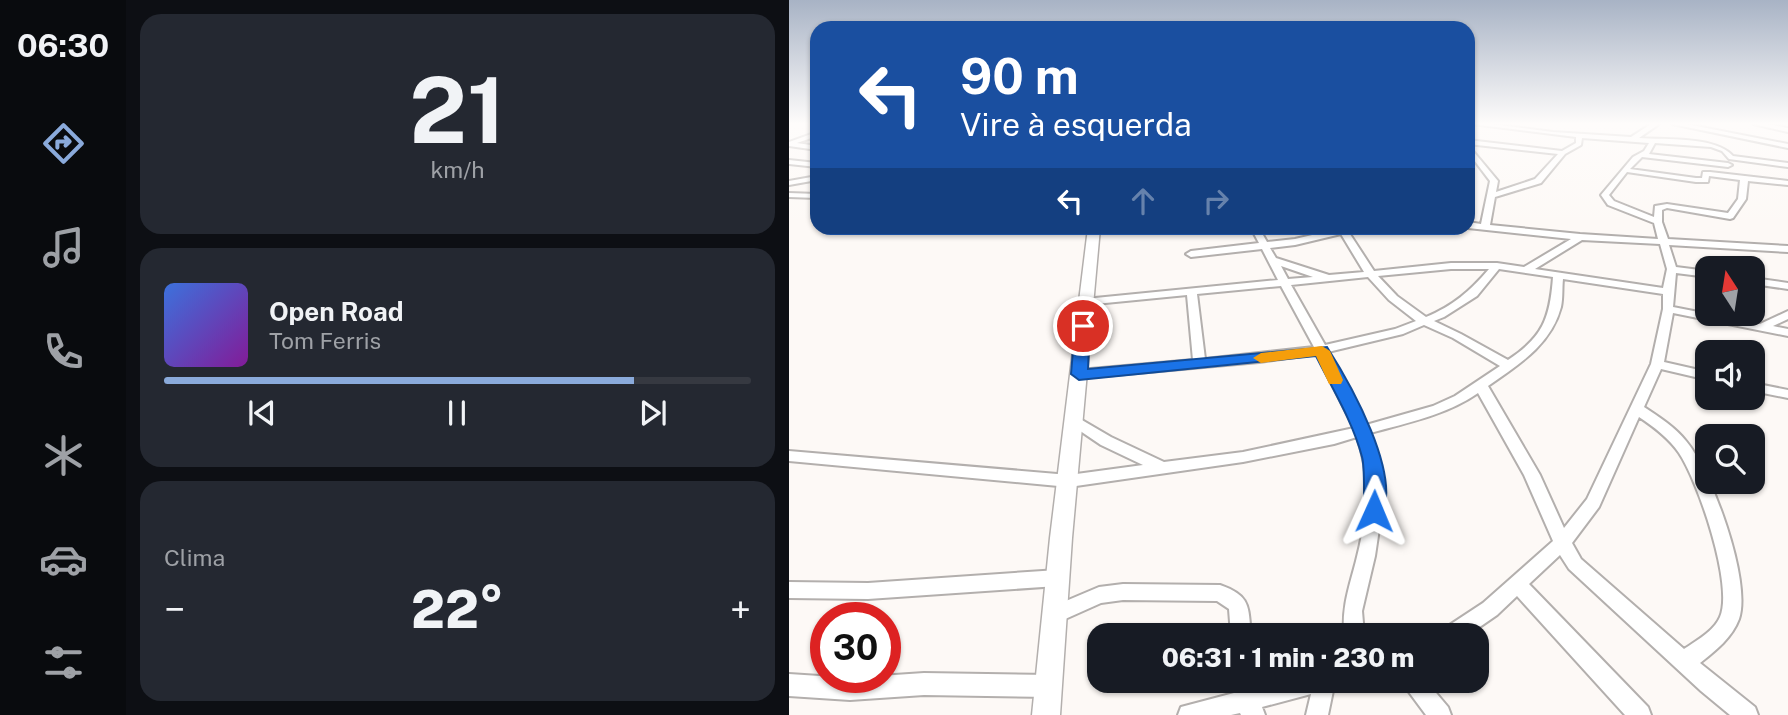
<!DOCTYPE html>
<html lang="pt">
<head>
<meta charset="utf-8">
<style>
  body { margin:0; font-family:"Public Sans",sans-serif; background:#242831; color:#f1f3f6; height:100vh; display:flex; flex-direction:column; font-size:26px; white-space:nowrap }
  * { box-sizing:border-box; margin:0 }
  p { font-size:23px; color:#9ea1a6 }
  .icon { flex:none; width:38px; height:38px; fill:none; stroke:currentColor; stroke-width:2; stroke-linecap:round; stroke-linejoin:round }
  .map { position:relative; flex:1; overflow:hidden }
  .side { display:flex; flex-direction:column; gap:14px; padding:14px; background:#0d0f14; width:663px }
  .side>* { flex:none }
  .top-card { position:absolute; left:21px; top:21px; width:665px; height:214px; border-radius:21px; box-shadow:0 2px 5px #0004; background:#1a4fa0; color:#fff; overflow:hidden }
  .needle { width:46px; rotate:348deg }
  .tools { position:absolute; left:906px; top:256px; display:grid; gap:14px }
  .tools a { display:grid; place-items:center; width:70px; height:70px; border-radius:14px; background:#171b24; box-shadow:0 2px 5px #0004; font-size:35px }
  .speed { position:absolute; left:21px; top:602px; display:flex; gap:14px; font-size:35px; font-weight:700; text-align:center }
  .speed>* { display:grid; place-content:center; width:91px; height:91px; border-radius:50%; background:#171b24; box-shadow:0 2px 5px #0004; line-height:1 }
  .speed .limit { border:10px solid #d22; background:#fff; color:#111 }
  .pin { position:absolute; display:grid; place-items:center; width:60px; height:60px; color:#fff; margin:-30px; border:4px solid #fff; border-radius:50%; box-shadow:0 2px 7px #0007 }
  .me { position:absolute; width:77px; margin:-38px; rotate:1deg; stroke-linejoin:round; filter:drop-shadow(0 0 5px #0008) }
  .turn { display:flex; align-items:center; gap:24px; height:147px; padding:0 35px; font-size:32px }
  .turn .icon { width:91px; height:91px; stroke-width:2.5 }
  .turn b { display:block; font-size:49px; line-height:60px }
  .lanes { display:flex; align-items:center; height:66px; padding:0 35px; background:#0003; justify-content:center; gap:35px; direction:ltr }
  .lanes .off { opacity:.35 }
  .big { font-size:52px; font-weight:800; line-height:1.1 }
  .side .widget { flex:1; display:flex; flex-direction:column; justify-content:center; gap:10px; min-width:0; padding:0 24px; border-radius:21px; background:#242831 }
  .side .dial { align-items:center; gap:0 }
  .dial b { font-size:91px; line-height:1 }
  .song { display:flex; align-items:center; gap:21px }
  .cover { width:84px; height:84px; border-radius:10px; background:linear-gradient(135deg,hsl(220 70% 55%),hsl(290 70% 35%)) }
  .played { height:7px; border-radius:4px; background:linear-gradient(90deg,#8aaadb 80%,#363941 80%) }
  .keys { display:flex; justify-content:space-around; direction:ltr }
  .heat { display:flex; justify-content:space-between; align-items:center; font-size:38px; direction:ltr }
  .trip { position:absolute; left:298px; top:623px; width:402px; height:70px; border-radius:21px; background:#171b24; box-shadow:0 2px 5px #0004; font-weight:800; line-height:70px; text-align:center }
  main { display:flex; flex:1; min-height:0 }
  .tabs { display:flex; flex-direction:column; width:126px; justify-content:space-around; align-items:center; background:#090b0e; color:#9ea1a6 }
  .tabs .icon { width:49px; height:49px }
  .tabs .active { color:#8aaadb }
  .tabs b { font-size:32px; color:#f1f3f6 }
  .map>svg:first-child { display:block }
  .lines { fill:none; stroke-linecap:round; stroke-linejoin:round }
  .minor-casing { stroke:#b3afad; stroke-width:4 }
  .tertiary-casing { stroke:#b3afad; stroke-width:3 }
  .minor { fill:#fff; fill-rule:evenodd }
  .tertiary { fill:#fff; fill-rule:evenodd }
  .route { fill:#1a73e8; stroke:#114b97; stroke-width:2 }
  .slow { fill:#f59e0b }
</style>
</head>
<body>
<main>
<nav class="tabs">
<b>06:30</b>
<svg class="icon active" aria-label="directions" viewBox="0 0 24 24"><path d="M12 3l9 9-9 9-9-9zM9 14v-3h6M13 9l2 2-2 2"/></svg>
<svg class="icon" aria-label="music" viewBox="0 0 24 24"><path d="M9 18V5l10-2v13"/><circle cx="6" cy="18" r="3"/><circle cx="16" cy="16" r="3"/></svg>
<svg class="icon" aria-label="phone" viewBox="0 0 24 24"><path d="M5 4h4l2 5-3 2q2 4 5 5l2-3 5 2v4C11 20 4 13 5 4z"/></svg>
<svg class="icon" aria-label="climate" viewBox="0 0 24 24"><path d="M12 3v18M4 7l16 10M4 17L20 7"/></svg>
<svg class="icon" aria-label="car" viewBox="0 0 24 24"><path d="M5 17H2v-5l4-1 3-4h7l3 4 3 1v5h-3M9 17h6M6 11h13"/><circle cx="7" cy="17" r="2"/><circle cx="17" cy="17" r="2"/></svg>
<svg class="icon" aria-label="filters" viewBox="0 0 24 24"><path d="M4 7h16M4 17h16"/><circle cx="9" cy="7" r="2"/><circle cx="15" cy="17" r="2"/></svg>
</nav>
<section class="side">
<div class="widget dial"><b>21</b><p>km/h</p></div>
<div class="widget">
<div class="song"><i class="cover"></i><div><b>Open Road</b><p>Tom Ferris</p></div></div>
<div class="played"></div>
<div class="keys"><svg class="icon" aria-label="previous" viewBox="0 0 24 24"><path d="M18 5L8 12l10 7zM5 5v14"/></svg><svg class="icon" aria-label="pause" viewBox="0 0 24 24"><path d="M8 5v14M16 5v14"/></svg><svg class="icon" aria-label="next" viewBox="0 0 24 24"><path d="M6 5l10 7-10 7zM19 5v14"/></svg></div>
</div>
<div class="widget"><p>Clima</p>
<div class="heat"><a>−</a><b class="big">22°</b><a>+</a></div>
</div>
</section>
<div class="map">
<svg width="999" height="715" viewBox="0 0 999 715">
  <rect width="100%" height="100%" fill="#fdf9f6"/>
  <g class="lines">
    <defs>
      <path id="minor" d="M683,124h20l61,8 78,5 20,-13h8l-20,14c27,2 76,-2 94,18l55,7v4l-59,-8 -7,-8 -11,-4 -56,-4 -6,11 79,9 4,2 -4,2 -86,-10 -12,12 66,9h6l1,-6h7l78,9v4l-40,-4 -2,18 -13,19 -3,1 -63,-11 -5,2v12l6,17 120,7v6l-119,-7 7,22 32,4v6l-32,-4 -3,34 87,17 28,-13v8l-15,7 15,3v7l-115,-23 -9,49 44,10v8l-47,-11 -17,38c15,10 31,20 42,34 25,29 66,140 53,178 -7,19 -24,32 -39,44l55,44 3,8h-28l-29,-24 -132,-122 -9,-14 -31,29 119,123 3,8h-26l-108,-119 -20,19 -29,20h-26l3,-7 38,-25 70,-62 -29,-66 -46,-82c-32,22 -71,30 -108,40l9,25 5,37 -9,61 -13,55 2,24h-20c-2,-29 5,-47 12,-74 11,-43 16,-82 1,-124l-23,7 -91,18 -174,25 -280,-26v-10l280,24 74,-10 -42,-20 -31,-21 -2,-3 2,-3 5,-2 36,21 53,25 79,-10 111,-24 -37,-74 -58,8 -155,14 -29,1 -2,-3 6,-4 114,-10 -6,-65 -102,10 -5,-3 5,-3 193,-19 -16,-31 -71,8 -5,-3 5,-3 68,-8 -8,-15h8l8,14 28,-3 43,-10v-1h8l28,43 77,-8h46l27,4 47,-28 -103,-11v-6l13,2 9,-43 -22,-29v-7l30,36 -2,11 39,-13 23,-25 -90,-10v-4l94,11 14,-8v-6zM793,138l67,5 -5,8 -11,6 -32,38 7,10 46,18 4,16 -78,-5 -90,-9 5,-28 46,-14 24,-29 16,-9zM838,172l69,10h12l1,-6 31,4 -2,19 -10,14 -61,-9 -12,2 -1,11 -40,-16 -5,-6zM552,234l23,38 -35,3 -53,-17 -6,-10 25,-3zM793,240l78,4 7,25 -4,19 -128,-19zM492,266l32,11 -25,2zM662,269h38c-19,22 -36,37 -63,48l-29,-21 -19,-20zM710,269l54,8c-3,41 -10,60 -45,83l-47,-26 -27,-13 10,-4 33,-21zM579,277l21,23 27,21 -21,8 -70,16 -34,-60zM774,279l100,15v15l-12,55 -64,135 -23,29 -24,-53 -52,-89c30,-21 63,-41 73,-79 2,-9 1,-19 2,-28zM492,286l33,61 -109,12 -8,-65zM635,325l29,13 47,28 -45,30 -22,10 -67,19 -38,-73 75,-18zM850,417c15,10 30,21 40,36 19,28 55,133 41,164 -6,14 -24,24 -36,32l-103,-90 -9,-16 27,-36z
        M883,124h14l102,20v4z
        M964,124h15l20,4v4z
        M28,132v4l-20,7 20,3v4l-28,-4v-4z
        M0,160l28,3v4l-28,-3z
        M28,176v4l-28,5v-4z
        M0,193l28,1v4l-28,-1z
        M964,278l35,5v6l-35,-5z
        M964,383l35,7v8l-35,-7z
        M269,570l6,2 3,6 -3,6 -6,2 -190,13 -79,-1v-16l79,1z
        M334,584l97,1c31,11 28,21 31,50h-20l-2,-26 -12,-8 -94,-1 -22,3 -47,21 -7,-3 -3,-6 3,-6 52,-22z
        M135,673l126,2 7,4 4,7 -4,7 -7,4 -126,-2 -74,5 -61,-4v-22l61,4z
        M445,681h20l1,6 27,-6h53l-7,34h-22l5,-21 -49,13 3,8h-24l-1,-2 -9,2h-53l3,-8 53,-14z
        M614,681h23l22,26 3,8h-25l-20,-27z"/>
      <path id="tertiary" d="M299,228h12l-28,310 -12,177h-28l18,-177z"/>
    </defs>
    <use href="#minor" class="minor-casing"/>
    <use href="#tertiary" class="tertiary-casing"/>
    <use href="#minor" class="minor"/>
    <use href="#tertiary" class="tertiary"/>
  </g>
  <linearGradient id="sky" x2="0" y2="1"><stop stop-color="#a8b3c5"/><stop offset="0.55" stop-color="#fefcfb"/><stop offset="1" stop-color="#fefcfb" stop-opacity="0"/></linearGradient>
  <rect width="999" height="225" fill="url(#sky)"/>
  <path class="route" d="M294,321l7,5 -2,43 239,-22c23,36 76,129 54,170l-7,2 -8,-2c-4,-8 0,-45 -4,-60 -9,-35 -30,-69 -46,-101l-237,24 -8,-6 4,-48z"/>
  <path class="slow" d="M533,346l8,5 13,29 -2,4h-12l-13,-28 -55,7 -8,-5 8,-5z"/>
</svg>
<div class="tools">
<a><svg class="needle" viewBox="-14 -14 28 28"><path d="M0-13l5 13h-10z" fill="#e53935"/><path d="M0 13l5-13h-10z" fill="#9ea1a6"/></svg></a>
<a><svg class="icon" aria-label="sound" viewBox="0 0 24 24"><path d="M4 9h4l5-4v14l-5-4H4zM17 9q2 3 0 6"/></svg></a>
<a><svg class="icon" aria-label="search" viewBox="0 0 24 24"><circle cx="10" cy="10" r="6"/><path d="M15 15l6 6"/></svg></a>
</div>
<div class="speed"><div class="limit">30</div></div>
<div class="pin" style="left:294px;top:326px;background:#d93025"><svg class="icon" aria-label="arrive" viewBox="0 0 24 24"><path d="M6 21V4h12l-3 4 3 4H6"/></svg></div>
<svg class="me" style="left:585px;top:511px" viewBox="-20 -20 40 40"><path d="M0-17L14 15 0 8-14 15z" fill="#1a73e8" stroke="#fff" stroke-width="4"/></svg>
<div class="trip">06:31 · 1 min · 230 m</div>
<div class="top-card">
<div class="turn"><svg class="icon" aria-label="left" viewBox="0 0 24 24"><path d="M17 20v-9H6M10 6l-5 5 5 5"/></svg><div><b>90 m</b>Vire à esquerda</div></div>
<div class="lanes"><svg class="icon" aria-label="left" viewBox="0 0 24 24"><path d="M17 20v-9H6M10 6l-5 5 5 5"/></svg><svg class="icon off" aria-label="ahead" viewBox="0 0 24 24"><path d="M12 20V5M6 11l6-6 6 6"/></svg><svg class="icon off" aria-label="right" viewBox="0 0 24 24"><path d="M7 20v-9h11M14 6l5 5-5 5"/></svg></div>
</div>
</div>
</main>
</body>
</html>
